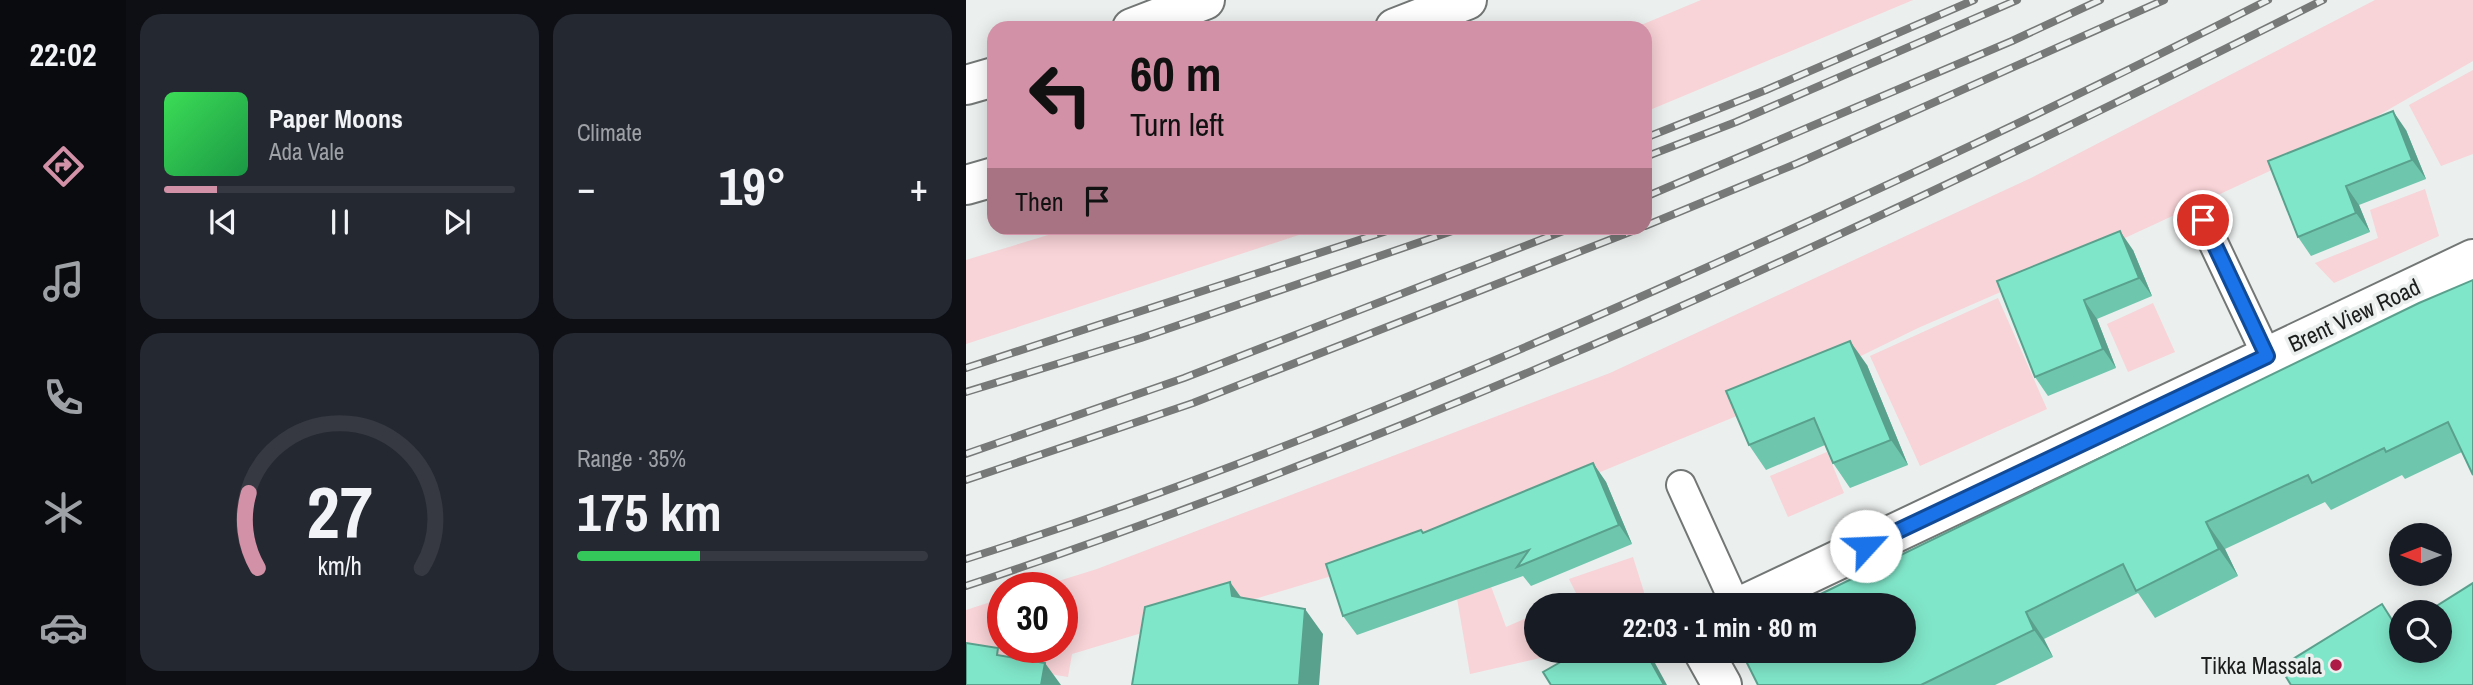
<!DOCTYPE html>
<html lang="en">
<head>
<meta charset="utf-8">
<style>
  body { margin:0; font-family:"Archivo Narrow",sans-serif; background:#242831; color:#f1f3f6; height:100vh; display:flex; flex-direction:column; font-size:26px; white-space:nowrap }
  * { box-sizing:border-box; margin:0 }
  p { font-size:23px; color:#9ea1a6 }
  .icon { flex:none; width:38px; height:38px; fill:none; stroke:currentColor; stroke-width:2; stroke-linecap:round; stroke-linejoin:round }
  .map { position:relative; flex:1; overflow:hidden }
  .panel { display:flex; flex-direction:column; gap:14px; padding:14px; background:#0d0f14; width:840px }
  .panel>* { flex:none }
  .guide { position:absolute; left:21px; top:21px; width:665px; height:214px; border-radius:21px; box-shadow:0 4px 18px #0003; background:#d291a6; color:#111; overflow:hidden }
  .needle { width:46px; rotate:270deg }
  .tools { position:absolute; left:1423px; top:523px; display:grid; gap:14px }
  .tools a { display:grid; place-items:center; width:63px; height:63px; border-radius:50%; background:#171b24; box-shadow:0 4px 18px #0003; font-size:35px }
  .speed { position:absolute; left:21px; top:572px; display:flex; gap:14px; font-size:35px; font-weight:700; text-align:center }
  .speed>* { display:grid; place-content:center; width:91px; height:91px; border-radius:50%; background:#171b24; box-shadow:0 4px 18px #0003; line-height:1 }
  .speed .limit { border:10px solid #d22; background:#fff; color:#111 }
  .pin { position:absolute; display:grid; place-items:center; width:60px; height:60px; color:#fff; margin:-30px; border:4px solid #fff; border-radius:50%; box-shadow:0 2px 7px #0007 }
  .me { position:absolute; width:77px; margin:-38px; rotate:65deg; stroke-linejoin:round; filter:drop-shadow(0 0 5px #0008) }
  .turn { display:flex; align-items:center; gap:24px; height:147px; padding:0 28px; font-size:32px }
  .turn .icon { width:91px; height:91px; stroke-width:2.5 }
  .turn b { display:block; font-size:49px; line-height:60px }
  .then { display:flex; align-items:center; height:66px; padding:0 28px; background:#0003; gap:14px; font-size:26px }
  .big { font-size:52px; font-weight:700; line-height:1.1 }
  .panel .widget { flex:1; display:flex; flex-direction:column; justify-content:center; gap:10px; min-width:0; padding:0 24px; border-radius:21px; background:#242831 }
  .panel .dial { align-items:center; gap:0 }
  .dial svg { height:182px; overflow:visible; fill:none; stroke:#363941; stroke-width:7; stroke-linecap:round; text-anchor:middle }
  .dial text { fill:#f1f3f6; stroke:none }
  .song { display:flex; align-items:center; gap:21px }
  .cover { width:84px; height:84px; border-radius:10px; background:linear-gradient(135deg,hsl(130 70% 55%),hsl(140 70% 35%)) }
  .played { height:7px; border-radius:4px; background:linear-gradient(90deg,#d291a6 15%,#363941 15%) }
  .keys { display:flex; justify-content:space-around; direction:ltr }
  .heat { display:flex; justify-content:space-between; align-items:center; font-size:38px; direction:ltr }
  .charge { height:10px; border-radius:5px; background:linear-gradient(90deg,#34c759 35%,#363941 0) }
  .panel .tiles { flex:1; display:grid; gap:14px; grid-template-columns:repeat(2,1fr) }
  .trip { position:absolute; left:558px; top:593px; width:392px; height:70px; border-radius:35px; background:#171b24; box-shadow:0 4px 18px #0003; font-weight:700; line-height:70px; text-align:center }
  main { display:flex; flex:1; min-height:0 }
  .tabs { display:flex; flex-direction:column; width:126px; justify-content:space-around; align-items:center; background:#090b0e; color:#9ea1a6 }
  .tabs .icon { width:49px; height:49px }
  .tabs .active { color:#d291a6 }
  .tabs b { font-size:32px; color:#f1f3f6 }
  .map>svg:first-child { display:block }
  .green { fill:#f8d3d7 }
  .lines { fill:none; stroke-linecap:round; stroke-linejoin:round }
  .lane-casing { stroke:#727675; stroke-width:32 }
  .street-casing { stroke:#727675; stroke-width:42 }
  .highway-casing { stroke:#727675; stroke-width:42 }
  .lane { stroke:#fff; stroke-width:28 }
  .street { stroke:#fff; stroke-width:38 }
  .highway { stroke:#fff; stroke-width:38 }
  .rail-casing { stroke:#767978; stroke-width:8 }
  .rail { stroke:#ebefee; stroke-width:5; stroke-dasharray:16; stroke-linecap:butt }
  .wall { fill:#6ec6ad }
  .shaded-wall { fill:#5aa18d }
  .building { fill:#80e6c9; stroke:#5aa18d; stroke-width:2 }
  .route-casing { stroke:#114b97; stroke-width:18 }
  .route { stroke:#1a73e8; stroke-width:12 }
  .poi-dot { fill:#ad1a45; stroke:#ebefee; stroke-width:2.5 }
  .labels { text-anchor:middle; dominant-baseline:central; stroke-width:7; stroke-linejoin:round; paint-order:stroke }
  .street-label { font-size:23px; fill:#1c1d1d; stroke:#ebefee }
  .poi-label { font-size:23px; fill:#1c1d1d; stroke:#ebefee; text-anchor:end }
</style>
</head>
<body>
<main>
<nav class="tabs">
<b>22:02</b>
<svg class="icon active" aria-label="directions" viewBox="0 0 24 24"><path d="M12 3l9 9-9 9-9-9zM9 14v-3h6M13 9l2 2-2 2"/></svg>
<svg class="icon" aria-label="music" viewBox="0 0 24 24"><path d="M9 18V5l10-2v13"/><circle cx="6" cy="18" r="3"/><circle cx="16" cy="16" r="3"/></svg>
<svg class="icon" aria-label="phone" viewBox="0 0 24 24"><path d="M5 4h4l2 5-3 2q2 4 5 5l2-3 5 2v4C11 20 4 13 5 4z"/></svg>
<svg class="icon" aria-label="climate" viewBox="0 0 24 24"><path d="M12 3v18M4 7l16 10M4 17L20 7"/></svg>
<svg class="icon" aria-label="car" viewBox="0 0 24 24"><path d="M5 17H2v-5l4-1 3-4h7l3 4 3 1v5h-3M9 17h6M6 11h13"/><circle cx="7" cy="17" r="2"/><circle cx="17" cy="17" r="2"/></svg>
</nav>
<section class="panel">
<div class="tiles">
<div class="widget">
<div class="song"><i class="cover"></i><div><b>Paper Moons</b><p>Ada Vale</p></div></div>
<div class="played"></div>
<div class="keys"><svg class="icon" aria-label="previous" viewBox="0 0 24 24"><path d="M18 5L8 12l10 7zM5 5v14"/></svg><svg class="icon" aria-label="pause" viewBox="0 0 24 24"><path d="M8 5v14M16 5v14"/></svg><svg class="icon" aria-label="next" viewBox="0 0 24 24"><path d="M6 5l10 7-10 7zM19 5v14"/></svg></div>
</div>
<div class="widget"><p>Climate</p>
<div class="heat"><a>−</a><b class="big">19°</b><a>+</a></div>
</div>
<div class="widget dial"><svg viewBox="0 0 100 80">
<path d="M14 69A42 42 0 1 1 86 69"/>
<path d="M14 69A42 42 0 0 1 10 36" stroke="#d291a6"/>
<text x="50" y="56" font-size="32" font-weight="700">27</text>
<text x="50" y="72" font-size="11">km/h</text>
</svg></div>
<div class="widget"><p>Range · 35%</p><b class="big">175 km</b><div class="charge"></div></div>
</div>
</section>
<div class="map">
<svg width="1507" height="685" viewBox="0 0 1507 685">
  <rect width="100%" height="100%" fill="#ebefee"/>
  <path class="green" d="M735,0h212l-268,112v-84h-11z
    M1409,0h98v61l-141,81 -205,95 -209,91 -174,85 -356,146 -316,95 -4,23 -102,-17v-50l37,-12v50h59v-60h-26l61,-19 513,-196 421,-195z
    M1507,70v84l-32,12 -32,-61z
    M1459,189l14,47 -105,47 -19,-20 63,-25 -8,-28z
    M105,228h249l-354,116v-84z
    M1032,298l49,111 -127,57 -50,-110z
    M1187,303l22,49 -47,20 -21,-48z
    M861,452l17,41 -56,24 -18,-41z
    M506,535l34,92 30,-13v37h35l-101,23 -22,-128z
    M667,557l11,35 -1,13h-89l23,-10 -8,-16z"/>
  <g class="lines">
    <defs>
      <path id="lane" d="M1237,221l64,135
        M715,485l55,121"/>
      <path id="street" d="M775,606l732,-347
        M737,651l19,34"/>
      <path id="highway" d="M166,28l73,-28
        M429,28l72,-28
        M0,85l28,-8
        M0,185l28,-8"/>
    </defs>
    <use href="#lane" class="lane-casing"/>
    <use href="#street" class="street-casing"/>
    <use href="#highway" class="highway-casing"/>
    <use href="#lane" class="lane"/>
    <use href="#street" class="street"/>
    <use href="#highway" class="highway"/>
    <defs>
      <path id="rail" d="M679,138l121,-48 208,-90
        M679,157l91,-35 281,-122
        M679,197l367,-156 88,-41
        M679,226l153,-63 366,-163
        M0,368l430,-140
        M0,392l175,-54 320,-110
        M0,454l218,-76 387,-150
        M0,480l227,-77 447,-175
        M0,559c236,-75 465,-169 690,-269 207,-92 411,-188 612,-290
        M0,586c469,-156 916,-364 1357,-586"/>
    </defs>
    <use href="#rail" class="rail-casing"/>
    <use href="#rail" class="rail"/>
  </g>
  <path class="wall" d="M1440,130l20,49 -67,26 11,27 -59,24 -13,-19 -30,-76z
    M1167,250l19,46 -55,23 19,49 -68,28 -13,-19 -38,-96z
    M1453,303l43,149 -57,27 -3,-4 -71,35 -6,-8 -100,47 13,27 -83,42 -17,-25 -94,46 9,18 -58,28h-237z
    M901,365l41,100 -58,23 -17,-25 -8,-18 -59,25 -17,-25z
    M627,463l13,19 26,62 -101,42 -8,-10 -166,59 -14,-19 78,-86 3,3z"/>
  <path class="shaded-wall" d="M1427,111l13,19 20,49 -14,-19z
    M1380,186l13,19 11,27 -14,-19z
    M1154,231l13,19 19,46 -13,-18z
    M1118,300l13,19 19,49 -13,-19z
    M884,341l17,24 41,100 -17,-25z
    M627,463l13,19 26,62 -13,-19z
    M1240,522l19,27 13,27 -19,-27z
    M264,582l18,25 -16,-11z
    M339,609l18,25 -4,51h-20z
    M1060,612l18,27 9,18 -19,-27z
    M679,651h2l8,12 12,22h-3z
    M79,663l16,22h-20z"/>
  <path class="building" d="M1427,111l19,49 -66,26 10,27 -58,24 -30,-76z
    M1154,231l19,47 -55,22 19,49 -68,28 -38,-96z
    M1507,280v195l-25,-53 -62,30 -2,-4 -72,35 -4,-8 -102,47 13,27 -83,42 -13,-27 -97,48 8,18 -113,55h-163l-17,-34h163v-45h-108l623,-303z
    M884,341l41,99 -58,23 -19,-45 -65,27 -23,-54z
    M627,463l26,62 -102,42 12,-17 -186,66 -17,-52 95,-34 2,3z
    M264,582l2,14 73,13 -6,76h-167l13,-78z
    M1507,583v102h-182l-11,-18 102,-63 17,27 2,-2v22h39v-39h-13z
    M0,643l32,5 -1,7 48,8 -4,22h-75z
    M614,651h28l2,3 4,-3h31l19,34h-113l-8,-13z"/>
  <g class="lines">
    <defs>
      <path id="route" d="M900,546l401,-190 -64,-136"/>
    </defs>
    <use href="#route" class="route-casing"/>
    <use href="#route" class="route"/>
  </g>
  <circle class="poi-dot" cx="1370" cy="665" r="7"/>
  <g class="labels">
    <g class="street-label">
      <text transform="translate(1388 315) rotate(-25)">Brent View Road</text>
    </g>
    <g class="poi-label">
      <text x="1356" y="665">Tikka Massala</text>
    </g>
  </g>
</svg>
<div class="tools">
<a><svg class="needle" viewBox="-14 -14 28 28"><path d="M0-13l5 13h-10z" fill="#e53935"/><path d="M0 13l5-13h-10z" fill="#9ea1a6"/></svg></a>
<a><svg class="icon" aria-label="search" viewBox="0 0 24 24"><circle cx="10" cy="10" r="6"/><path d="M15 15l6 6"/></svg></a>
</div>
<div class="speed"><div class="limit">30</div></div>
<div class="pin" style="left:1237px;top:220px;background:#d93025"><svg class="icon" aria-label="arrive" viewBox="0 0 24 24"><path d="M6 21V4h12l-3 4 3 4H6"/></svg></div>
<svg class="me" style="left:900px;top:546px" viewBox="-20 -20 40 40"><circle r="19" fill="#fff"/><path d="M0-13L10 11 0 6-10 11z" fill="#1a73e8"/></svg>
<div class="trip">22:03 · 1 min · 80 m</div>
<div class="guide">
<div class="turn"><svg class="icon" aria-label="left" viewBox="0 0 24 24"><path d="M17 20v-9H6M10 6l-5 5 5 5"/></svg><div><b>60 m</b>Turn left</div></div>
<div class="then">Then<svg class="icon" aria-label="arrive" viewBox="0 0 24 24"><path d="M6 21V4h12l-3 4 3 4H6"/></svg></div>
</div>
</div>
</main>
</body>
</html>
